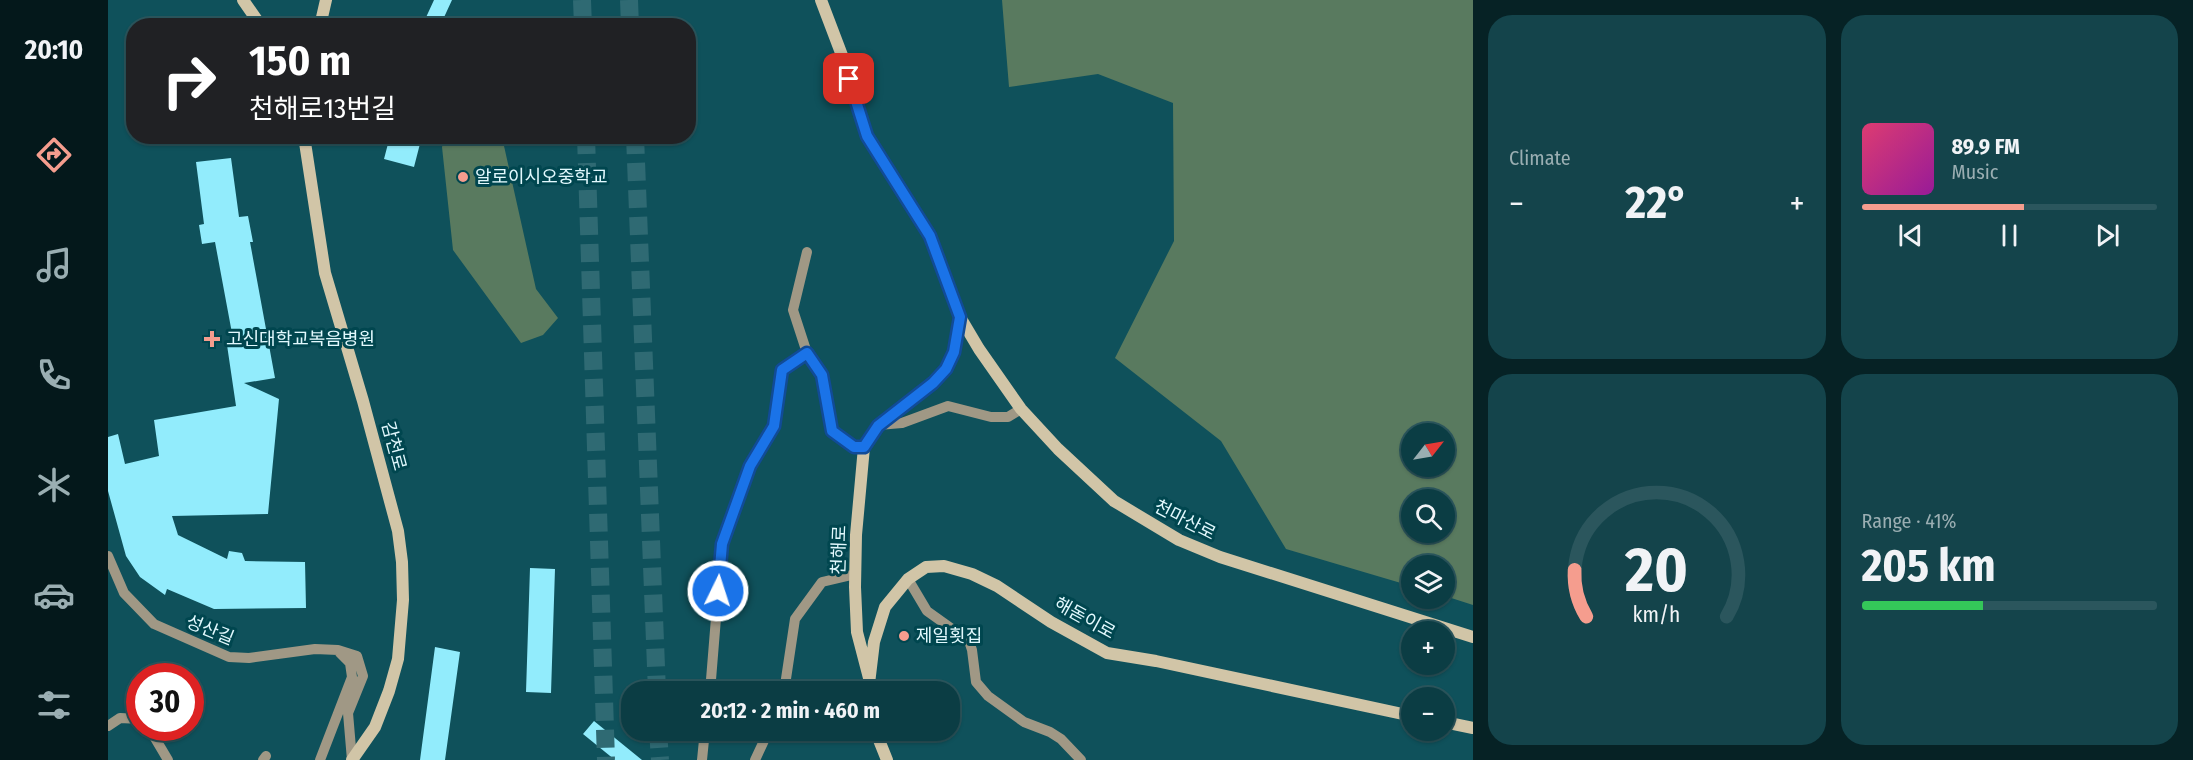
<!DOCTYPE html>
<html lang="en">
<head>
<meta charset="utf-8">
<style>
  body { margin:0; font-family:"Fira Sans Condensed","Noto Sans KR",sans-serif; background:#14444b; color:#f1f3f6; height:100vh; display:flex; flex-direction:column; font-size:22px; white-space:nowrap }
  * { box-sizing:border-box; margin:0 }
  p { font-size:20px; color:#9aaeb2 }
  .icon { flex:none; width:33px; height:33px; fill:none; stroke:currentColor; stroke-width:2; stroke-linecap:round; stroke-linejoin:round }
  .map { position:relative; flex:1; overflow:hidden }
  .details { display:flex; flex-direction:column; gap:15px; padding:15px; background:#062225; width:720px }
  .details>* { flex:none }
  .top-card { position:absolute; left:18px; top:18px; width:570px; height:126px; border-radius:24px; box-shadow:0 2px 4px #0004,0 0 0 2px #2b565d; background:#202124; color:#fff; overflow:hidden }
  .needle { width:39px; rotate:59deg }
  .controls { position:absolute; left:1293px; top:423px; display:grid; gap:12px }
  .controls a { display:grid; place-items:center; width:54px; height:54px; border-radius:50%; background:#0b3d44; box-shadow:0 2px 4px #0004,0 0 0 2px #2b565d; font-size:30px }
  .speed { position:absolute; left:18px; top:663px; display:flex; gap:12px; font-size:30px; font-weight:700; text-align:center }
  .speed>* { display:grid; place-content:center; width:78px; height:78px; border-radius:50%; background:#0b3d44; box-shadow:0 2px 4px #0004,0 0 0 2px #2b565d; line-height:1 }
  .speed .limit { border:9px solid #d22; background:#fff; color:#111 }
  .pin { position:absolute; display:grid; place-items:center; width:51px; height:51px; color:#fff; margin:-26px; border-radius:12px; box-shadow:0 3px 9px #0006 }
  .me { position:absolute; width:66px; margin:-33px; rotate:4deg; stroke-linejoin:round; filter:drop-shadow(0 0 4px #0008) }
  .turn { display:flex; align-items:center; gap:21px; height:126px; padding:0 24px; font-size:27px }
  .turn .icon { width:78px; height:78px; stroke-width:2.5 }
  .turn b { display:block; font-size:42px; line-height:51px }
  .big { font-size:45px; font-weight:700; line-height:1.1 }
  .details .widget { flex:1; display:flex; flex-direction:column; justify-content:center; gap:9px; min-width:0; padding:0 21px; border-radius:24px; background:#14444b }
  .details .dial { align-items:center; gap:0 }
  .dial svg { height:156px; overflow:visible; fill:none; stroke:#2b565d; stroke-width:7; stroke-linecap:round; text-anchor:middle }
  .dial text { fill:#f1f3f6; stroke:none }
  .song { display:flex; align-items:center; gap:18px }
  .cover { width:72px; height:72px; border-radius:9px; background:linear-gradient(135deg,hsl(340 70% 55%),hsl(300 70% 35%)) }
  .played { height:6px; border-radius:3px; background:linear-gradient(90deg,#f59d8e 55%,#2b565d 55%) }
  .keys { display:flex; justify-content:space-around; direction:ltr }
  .heat { display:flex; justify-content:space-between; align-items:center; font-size:33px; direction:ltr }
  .charge { height:9px; border-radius:4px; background:linear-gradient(90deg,#34c759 41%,#2b565d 0) }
  .details .tiles { flex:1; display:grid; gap:15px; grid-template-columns:repeat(2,1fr) }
  .trip { position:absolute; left:513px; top:681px; width:339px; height:60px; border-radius:24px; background:#0b3d44; box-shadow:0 2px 4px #0004,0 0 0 2px #2b565d; font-weight:700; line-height:60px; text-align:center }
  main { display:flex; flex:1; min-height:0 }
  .tabs { display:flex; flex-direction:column; width:108px; justify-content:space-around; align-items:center; background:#04181b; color:#9aaeb2 }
  .tabs .icon { width:42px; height:42px }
  .tabs .current { color:#f59d8e }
  .tabs b { font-size:27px; color:#f1f3f6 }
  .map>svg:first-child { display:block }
  .green { fill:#597a5f; fill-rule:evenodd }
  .building { fill:#92ecfc }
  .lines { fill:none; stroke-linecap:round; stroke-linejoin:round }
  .highway-tunnel { stroke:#2f6a73; stroke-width:18; stroke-dasharray:18 9; stroke-linecap:butt }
  .street { stroke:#a09885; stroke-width:10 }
  .secondary { stroke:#d1c5a7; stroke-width:12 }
  .route-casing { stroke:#114b97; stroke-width:15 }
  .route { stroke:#1a73e8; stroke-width:10 }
  .poi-dot { fill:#f59d8e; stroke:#00464f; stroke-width:2 }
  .labels { text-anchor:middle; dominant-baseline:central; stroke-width:6; stroke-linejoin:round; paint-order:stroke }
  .poi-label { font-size:18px; fill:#e2f9fe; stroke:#00464f; text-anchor:start }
  .street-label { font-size:18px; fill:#e2f9fe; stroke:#00464f }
</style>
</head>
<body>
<main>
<nav class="tabs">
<b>20:10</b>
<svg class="icon current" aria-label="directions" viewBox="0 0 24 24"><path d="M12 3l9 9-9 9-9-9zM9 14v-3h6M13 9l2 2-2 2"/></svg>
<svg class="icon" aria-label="music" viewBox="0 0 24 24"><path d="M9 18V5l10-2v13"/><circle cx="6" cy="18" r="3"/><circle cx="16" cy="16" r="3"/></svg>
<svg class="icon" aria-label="phone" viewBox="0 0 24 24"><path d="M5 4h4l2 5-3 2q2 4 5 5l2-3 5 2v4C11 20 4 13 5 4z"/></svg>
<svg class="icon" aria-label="climate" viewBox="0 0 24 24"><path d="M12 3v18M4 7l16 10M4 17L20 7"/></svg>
<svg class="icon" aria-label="car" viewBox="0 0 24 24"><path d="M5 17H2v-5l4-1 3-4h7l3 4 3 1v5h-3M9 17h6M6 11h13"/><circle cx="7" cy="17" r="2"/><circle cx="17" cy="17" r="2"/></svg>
<svg class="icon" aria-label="filters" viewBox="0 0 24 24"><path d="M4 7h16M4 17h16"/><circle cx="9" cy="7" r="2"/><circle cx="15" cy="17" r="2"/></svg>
</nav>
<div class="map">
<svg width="1365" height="760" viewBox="0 0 1365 760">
  <rect width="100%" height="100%" fill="#0f515b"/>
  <path class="green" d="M894,0h471v605l-28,-9 -1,-30h-32l-1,20 -125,-37 -65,-108 -106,-83 59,-117 -1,-138 -75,-29 -89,13zM1304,434h32v32h-32zM1304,500h32v32h-32z
    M337,137h57l34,152 22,29 -15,17 -22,8 -68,-93 -11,-103z"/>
  <path class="building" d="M326,0h18l-12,26h-18z
    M282,136h32l-8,31 -30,-8z
    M123,158l8,59 9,-1 5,26h-3l25,136 -31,5 35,16 -11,115 -96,2 6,19 49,24 2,-8 13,2 3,8 60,1 1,46 -92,1 -47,-20 -2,6 -25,-18 -14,-21 -18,-65v-54l10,-3 7,30 34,-8 -5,-36 82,-14 -9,-61 7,-1 -19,-102 -13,2 -3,-19 5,-1 -8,-62z
    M422,568l25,1 -4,124 -25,-1z
    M327,647l25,5 -15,108h-25z
    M486,721l48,39h-27l-32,-26z"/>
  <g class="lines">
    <path class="highway-tunnel" d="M474,0l1,26
      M521,0l1,26
      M478,136l20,624
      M527,136l22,556
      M550,730l2,30"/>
    <path class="street" d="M699,252l-14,58 14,43 15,22 11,56 21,16h10
      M770,425l24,-2 46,-17 43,11h17l13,-8
      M0,556l16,37 30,31 75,33 20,1 66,-9 23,1 19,6 6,20 -15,37 4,47
      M800,579l19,32 42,30 3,9 4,32 12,14 36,26 26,10 11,7 20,21
      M602,692l12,-148 28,-78 24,-40 8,-56 25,-17
      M676,692l11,-73 27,-37 34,-8
      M0,726l12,-8 20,1
      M41,728l19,32
      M155,760l3,-4
      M212,760l32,-83 -2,-14 -10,-10
      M594,760l3,-30
      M647,760l14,-30"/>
    <path class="secondary" d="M135,0l18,26
      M713,0l22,58 24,78 63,100 30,81 -6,35 -8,17 -13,14 -55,42 -14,22 -8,88 -1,52 2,45 12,46
      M212,26l6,-26
      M196,136l21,137 38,128 35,130 4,31 1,38 -5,59 -9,32 -14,36 -23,33
      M852,317l19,32 42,60 37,40 56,52 65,39 41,17 253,80
      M760,692l6,-50 11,-35 23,-28 18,-12 18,-1 28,8 25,12 54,36 56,31 49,8 256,55
      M1336,722l29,6
      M767,730l12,30"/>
  </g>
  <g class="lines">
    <defs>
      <path id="route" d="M610,591l4,-47 28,-78 24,-40 8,-56 25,-17 15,22 10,56 22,16h10l14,-21 55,-43 13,-14 8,-17 6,-35 -30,-81 -63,-100 -18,-57"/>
    </defs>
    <use href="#route" class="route-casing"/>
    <use href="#route" class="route"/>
  </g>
  <g class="poi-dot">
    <circle cx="355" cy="177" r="6"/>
    <path d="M101 330h6v6h6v6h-6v6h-6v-6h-6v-6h6z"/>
    <circle cx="796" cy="636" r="6"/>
  </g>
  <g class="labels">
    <g class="poi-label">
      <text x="367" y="177">알로이시오중학교</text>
      <text x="118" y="339">고신대학교복음병원</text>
      <text x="808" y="636">제일횟집</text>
    </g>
    <g class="street-label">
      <text transform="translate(286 446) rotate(75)">감천로</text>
      <text transform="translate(1077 520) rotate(27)">천마산로</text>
      <text transform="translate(731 550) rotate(-88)">천해로</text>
      <text transform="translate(977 618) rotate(29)">해돋이로</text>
      <text transform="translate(102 630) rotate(22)">성산길</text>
    </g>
  </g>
</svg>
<div class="controls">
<a><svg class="needle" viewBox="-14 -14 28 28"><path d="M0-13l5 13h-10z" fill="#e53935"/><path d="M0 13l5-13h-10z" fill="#9aaeb2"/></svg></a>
<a><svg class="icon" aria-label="search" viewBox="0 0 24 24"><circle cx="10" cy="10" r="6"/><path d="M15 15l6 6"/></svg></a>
<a><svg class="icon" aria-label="layers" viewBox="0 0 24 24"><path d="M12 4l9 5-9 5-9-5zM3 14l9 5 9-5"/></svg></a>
<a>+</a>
<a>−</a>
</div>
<div class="speed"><div class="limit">30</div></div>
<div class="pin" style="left:741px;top:79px;background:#d93025"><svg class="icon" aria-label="arrive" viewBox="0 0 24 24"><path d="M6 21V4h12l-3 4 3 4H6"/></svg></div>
<svg class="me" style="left:610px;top:591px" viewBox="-20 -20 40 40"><circle r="17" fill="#1a73e8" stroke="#fff" stroke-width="3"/><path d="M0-11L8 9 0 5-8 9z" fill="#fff"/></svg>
<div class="trip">20:12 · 2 min · 460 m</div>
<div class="top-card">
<div class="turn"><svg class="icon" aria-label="right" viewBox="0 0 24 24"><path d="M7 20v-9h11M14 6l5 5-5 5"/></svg><div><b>150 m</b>천해로13번길</div></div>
</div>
</div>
<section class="details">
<div class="tiles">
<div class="widget"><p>Climate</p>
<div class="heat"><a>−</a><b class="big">22°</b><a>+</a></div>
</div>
<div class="widget">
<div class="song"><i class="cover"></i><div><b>89.9 FM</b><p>Music</p></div></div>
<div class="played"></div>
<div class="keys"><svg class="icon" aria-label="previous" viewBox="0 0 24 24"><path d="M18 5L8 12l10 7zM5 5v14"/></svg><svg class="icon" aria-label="pause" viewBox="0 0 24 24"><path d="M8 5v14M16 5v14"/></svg><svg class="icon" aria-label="next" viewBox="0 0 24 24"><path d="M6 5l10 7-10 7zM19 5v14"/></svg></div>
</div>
<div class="widget dial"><svg viewBox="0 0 100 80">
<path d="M14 69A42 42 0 1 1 86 69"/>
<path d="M14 69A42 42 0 0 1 8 45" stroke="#f59d8e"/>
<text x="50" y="56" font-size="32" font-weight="700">20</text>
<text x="50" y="72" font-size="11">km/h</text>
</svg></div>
<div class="widget"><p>Range · 41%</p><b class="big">205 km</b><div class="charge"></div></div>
</div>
</section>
</main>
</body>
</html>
